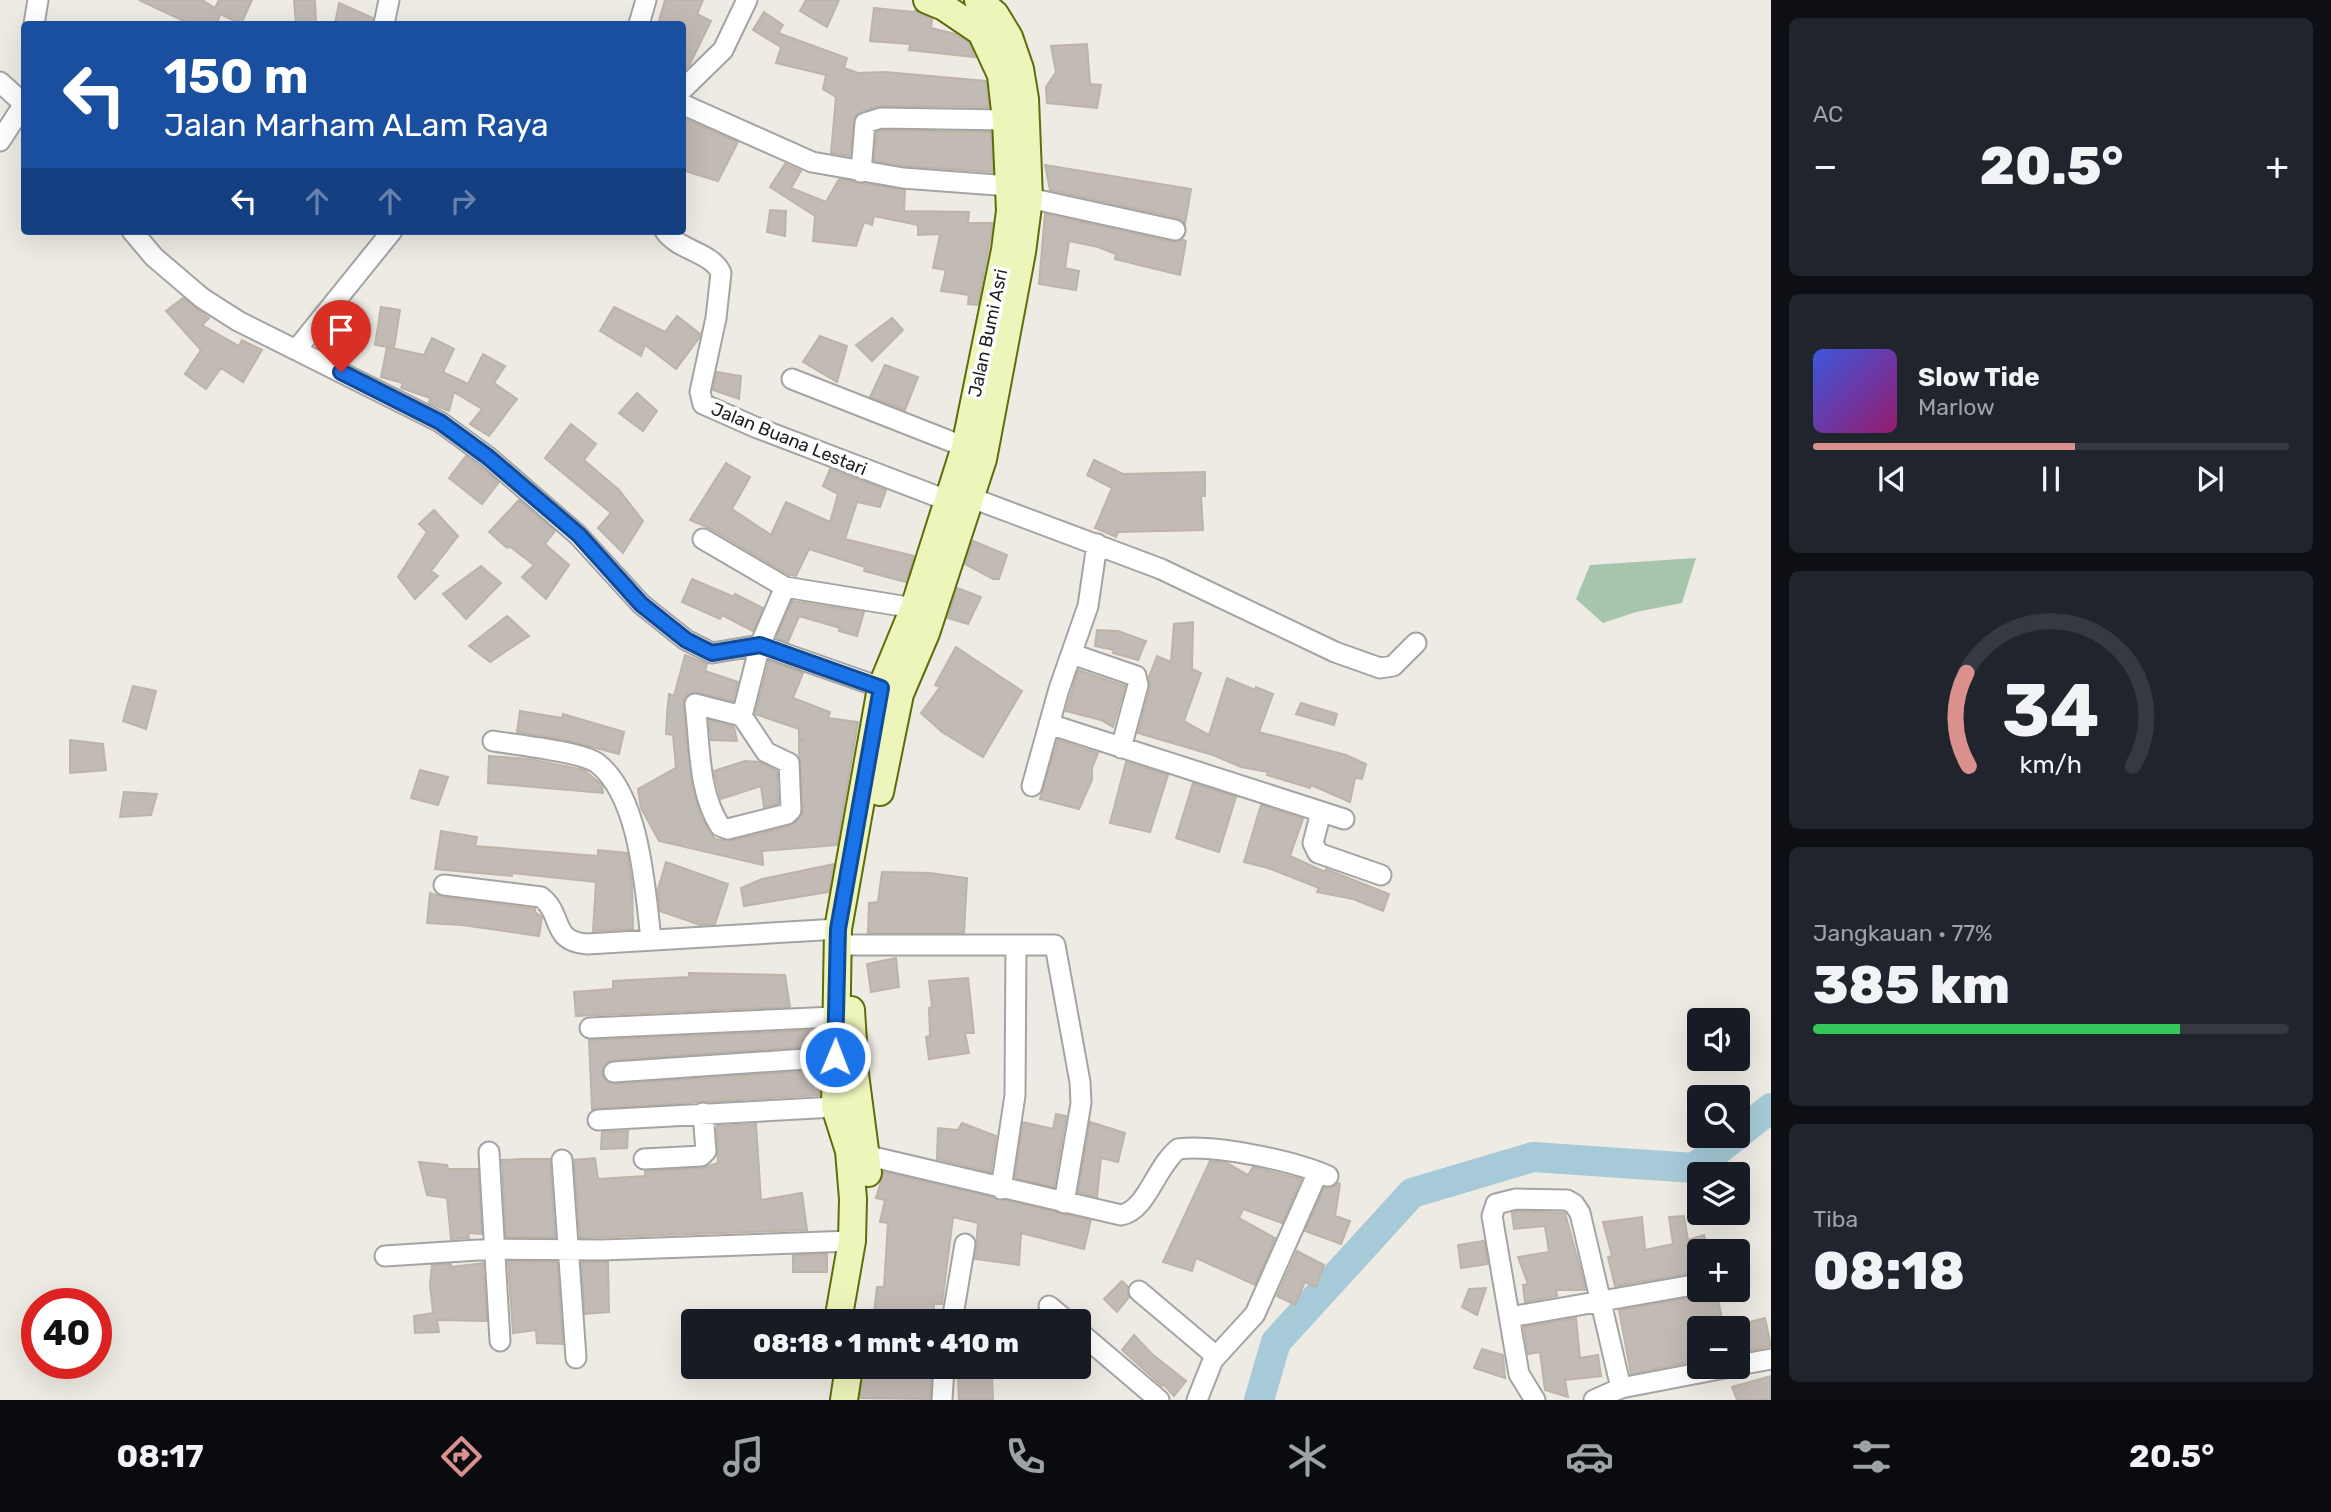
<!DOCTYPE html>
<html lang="id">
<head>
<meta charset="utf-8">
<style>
  body { margin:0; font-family:Rubik,sans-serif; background:#20242c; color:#f1f3f6; height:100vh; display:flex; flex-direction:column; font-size:26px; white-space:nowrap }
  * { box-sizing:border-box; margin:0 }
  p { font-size:23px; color:#9ea1a6 }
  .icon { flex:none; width:38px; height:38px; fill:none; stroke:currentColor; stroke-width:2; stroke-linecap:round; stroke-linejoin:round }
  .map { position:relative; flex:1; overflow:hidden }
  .details { display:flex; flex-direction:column; gap:18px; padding:18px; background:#0d0f14; width:560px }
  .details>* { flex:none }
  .top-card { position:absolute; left:21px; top:21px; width:665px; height:214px; border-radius:7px; box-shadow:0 7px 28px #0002; background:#1a4fa0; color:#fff; overflow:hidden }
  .tools { position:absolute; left:1687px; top:1008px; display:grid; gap:14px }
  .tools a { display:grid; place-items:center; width:63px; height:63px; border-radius:7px; background:#171b24; box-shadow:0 7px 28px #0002; font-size:35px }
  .speed { position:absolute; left:21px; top:1288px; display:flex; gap:14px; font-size:35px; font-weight:700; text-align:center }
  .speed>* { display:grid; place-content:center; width:91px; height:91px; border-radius:50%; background:#171b24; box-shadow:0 7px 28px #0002; line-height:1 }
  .speed .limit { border:10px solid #d22; background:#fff; color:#111 }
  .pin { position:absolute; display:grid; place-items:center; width:60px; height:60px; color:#fff; margin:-72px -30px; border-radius:50% 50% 50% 0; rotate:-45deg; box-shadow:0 0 7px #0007 }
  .pin .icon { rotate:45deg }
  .me { position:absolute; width:77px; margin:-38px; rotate:1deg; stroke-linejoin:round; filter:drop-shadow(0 0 5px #0008) }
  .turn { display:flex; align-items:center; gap:24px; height:147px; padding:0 28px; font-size:32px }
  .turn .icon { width:91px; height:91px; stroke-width:2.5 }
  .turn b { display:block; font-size:49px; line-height:60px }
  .lanes { display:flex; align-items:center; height:66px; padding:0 28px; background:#0003; justify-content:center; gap:35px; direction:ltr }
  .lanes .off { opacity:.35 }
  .big { font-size:52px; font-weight:800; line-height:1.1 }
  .details .card { flex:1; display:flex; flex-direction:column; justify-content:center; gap:10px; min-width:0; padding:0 24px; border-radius:10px; background:#20242c }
  .details .dial { align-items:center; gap:0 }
  .dial svg { height:182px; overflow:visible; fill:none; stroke:#363941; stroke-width:7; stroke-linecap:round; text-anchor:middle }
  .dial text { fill:#f1f3f6; stroke:none }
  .song { display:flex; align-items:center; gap:21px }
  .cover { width:84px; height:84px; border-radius:10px; background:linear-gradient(135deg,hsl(230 70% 55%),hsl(320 70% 35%)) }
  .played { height:7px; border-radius:4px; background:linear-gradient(90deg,#da918d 55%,#363941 55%) }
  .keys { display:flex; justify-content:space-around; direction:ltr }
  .heat { display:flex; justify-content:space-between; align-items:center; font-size:38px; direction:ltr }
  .charge { height:10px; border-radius:5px; background:linear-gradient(90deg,#34c759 77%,#363941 0) }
  .trip { position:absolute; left:681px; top:1309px; width:410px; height:70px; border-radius:7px; background:#171b24; box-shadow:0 7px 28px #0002; font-weight:800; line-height:70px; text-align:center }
  .menu { display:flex; height:112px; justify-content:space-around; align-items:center; background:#090b0e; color:#9ea1a6 }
  .menu .icon { width:49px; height:49px }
  .menu .current { color:#da918d }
  .menu b { font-size:32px; color:#f1f3f6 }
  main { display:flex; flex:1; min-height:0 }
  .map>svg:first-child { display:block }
  .cemetery { fill:#a7c5ad }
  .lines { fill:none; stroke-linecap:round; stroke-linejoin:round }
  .river { stroke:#a7cad9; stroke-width:30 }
  .building { fill:#c2bab4; stroke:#beb3a7; stroke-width:2 }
  .street-casing { stroke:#a4a4a4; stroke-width:23 }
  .secondary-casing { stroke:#5c6d0c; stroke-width:30 }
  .street { stroke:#fff; stroke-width:19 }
  .secondary { stroke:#eef5bb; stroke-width:26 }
  .route-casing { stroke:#114b97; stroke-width:18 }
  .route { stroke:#1a73e8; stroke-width:12 }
  .labels { text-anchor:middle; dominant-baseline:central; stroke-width:7; stroke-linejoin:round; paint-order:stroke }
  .street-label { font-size:18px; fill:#1d1d1d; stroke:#fff }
</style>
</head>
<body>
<main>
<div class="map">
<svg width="1771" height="1400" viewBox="0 0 1771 1400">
  <rect width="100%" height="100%" fill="#eeebe4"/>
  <path class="cemetery" d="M1696,558l-14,45 -46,9 -33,11 -27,-24 14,-34z"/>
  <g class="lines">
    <path class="river" d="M1738,1134l33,-26
      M1259,1400l17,-58 136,-149 121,-36 161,11 42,-32"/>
  </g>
  <path class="building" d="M139,0h63l13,8 4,-8h33l-11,24 -21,-10 -3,10h-27z
    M294,0h21l1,24h-20z
    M665,0h38l-6,14 14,7 -22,45 -7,6v-48h-24z
    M806,0h33l-12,27 -27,-16z
    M339,3l34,15 -1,6h-37z
    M874,8l40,4 1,-2 17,9 -1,9 24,6 14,9 6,14 -66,-7 1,-6 -40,-3z
    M764,12l19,13 -5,8 69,25 -3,10 14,5 27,-1 101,9 3,26 -112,-1 -22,10 -5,40 -19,-3 5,-56 -13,-8 3,-14 -50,-12 5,-16 -28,-17z
    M1087,44l3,40 11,1 -4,23 -50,-5 -1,-16 10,-15 -5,-26z
    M682,118l56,24 -20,39 -36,-11z
    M883,130l108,2 2,40 -88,-6 -31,-5 3,-29z
    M785,164l16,7 -10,17 35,14 13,-23 66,11 -1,21 65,1 -1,11h25l-15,82 -10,-1 1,-9 -28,-4 5,-21 -13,-2 7,-34 -22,1v-10l-44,-9 -2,9 -8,-3 -8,24 -43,-5 2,-25 -45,-29z
    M1045,165l146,24 -6,35 -7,-6 -128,-28z
    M770,210l16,1 -1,25 -18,-4z
    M1045,214l127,28 10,-3 4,2 -6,34 -65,-16 1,-5 -18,-7 -29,-6 -4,27 14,3 -3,19 -37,-6z
    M183,298l26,20 -7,7 37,21 3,-6 20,10 -19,32 -22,-14 -15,21 -21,-15 16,-24 -35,-39z
    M381,307l19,3 -6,38 -19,-3z
    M614,307l51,25 12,-16 23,18 -1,4 -23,31 -31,-24 -4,11 -41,-25z
    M892,318l11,12 -31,31 -16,-16z
    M820,336l27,10 -10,36 -34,-20z
    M432,338l22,11 -11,23 25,12 15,-30 22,12 -11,17 23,16 -28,37 -19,-12 12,-15 -28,-17 -5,19 -20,-8 1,-5 -29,-10 2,-5 -22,-6 6,-30 37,8z
    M885,365l33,12 -13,33 -35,-13z
    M717,372l24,4 -2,23 -26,-9z
    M637,393l20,18 -14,20 -24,-18z
    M571,424l25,20 -12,16 35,30 24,31 -20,32 -25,-25 13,-15 -66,-55z
    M466,456l33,26 -17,22 -33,-26z
    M1094,460l29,14 82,-2v24h-4l2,34 -85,2 -2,5 -21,-9 17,-40 -25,-13z
    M726,463l24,14 -18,32 39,26 15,-33 44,20 8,-28 -15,-8 7,-17 56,21 -6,17 -23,-5 -12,37 69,17 -8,26 -42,-11 1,-4 -56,-18 -13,27 -7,-1 -80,-47 -19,-8z
    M519,500l36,31 -10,13 24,21 -23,34 -24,-22 12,-12 -25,-19 -2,2 -18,-16z
    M434,510l24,26 -27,35 7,5 -23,23 -17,-22 29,-45 -8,-8z
    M973,541l34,14 -8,24h-6l-28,-15z
    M481,566l20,17 -35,36 -23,-25z
    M692,579l42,18 1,-3 28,14 -10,23 -31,-16 -2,4 -38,-17z
    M957,588l24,9 -13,27 -20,-6z
    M792,601l72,11 -7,24 -18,-5 1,-3 -41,-12 -11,26 -12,-4z
    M507,616l22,20 -39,26 -21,-16z
    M1193,622l-1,47 9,4 -17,48 25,14 18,-57 28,12 1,-3 17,7 -14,38 87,23 20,9 -4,15 -7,-1 -5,24 -39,-17 -1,3 -6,-2 -37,-11 1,-3 -27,-5 -28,-12 -75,-22 12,-45 -1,-11 8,-21 14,6 3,-38z
    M1097,630l21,1 28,10 -8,19 -25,-7 1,-3 -19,-4z
    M956,647l66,44 -39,66 -41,-25 -21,-19 19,-26 -5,-2z
    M685,655l22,9 -2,7 33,11 -5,19 -36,-9 -9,2 -5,6 9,86 9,31 14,22 16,2 59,-15 13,-12 -4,-63v-9l6,-2h-6v-11l-44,-15 14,-53 34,12 -10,25 37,14 -2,6 30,4 -21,123 -75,6 1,14 -104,-24 -18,-33 -3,-19 38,-21 -3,-33 -7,-1 1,-20 2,-20 5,2z
    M1078,670l47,16 -12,41 -12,-7 -35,-9z
    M133,686l23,5 -10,38 -23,-8z
    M1301,703l36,11 -3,11 -38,-11z
    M520,711l42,7 1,-4 61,18 -5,22 -54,-14 -48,-8z
    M709,720l25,7 3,14 -26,-1z
    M70,740l33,4 3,26 -36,3z
    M1058,740l40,13 -6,15v12l-13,29 -39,-10z
    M489,756l41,3 54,11 18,15 1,8 -115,-10z
    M745,761l15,1 17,9 1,33 -14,3 -3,-21 -40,13 -7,-28z
    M1126,762l42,13 -18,57 -40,-9z
    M420,770l28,7 -10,28 -27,-7z
    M1193,783l43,14 -17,55 -43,-14z
    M124,792l33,2 -6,21 -31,2z
    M1261,805l42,14 -13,37 35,16 1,-3 63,25 -6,17 -30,-12 -36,-7 2,-4 -51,-20 -24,-6z
    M441,831l36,6 -2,9 123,10v-6l29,3 5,31 1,45 -40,2 3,-49 -84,-9v3l-77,-7z
    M666,862l62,22 -13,40 -15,1 -40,-14 -2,-22z
    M834,864l-5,28 -85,14 -3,-18 21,-9z
    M882,872l48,1 37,5 -3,55h-96l1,-30 9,-1z
    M430,893l12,4 93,12v3l7,5 -3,19 -77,-11 -35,-2z
    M896,958l3,29 -28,5 -4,-28z
    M689,973l96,2 5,32 -214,9 -2,-24 39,-3v-8l76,-4z
    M968,978l6,55h-9l4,20 -40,6 -3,-22 4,-1 -1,-28 3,-1 -3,-26z
    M821,1030l-1,16 -207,14 -6,2 -5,10 2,7 11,5 205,-14 -1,25 -227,14 -3,-69z
    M1056,1114l10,2 -12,71 -39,-9 8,-56 30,7z
    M1090,1122l35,11 -7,29 -17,-4 -4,39 -19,-5z
    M962,1123l34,13 -5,36 -54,-13 1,-31 20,2z
    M756,1124l5,76 41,-7 5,37 -227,8 -6,-78 21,-2 3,21 47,-3v-5l57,-3 16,-5 -1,-37z
    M628,1131l-1,17 -26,1 1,-17z
    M523,1159h27l5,78h-49l-4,-77z
    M1210,1161l17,2 21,12 5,-8 48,12 -19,44 -39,-14 -4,9 36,20 -20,47 -59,-27 -4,13 -29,-9z
    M419,1162l28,3 1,4h30l4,65 -14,-1 1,5 -18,1 -4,-41 -20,-3z
    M884,1172l207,48 -7,29 -63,-16 -2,32 -44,-6 3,-36 -25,-6 -11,87h-8v17h-61l4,-34h7l4,-64 -8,-1 5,-22 -9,-2z
    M1338,1183l2,1 -5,32 15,5 -9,23 -36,-13 19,-43h6z
    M1517,1211l48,2 21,77h-30l1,6 -32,6 -2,-17 5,-1 -10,-27 31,-5 -4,-26 -31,3 -2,-16z
    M1684,1216l4,24 16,-5 4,16h-9v21l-84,14 -7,-29 4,-1 -9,-34 39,-5 3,33 28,-6 -4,-27z
    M1484,1241l4,23 -27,4 -3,-23z
    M1297,1251l27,14 -8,22 -11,-5 -10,23 -18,-9z
    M827,1254v18h-34v-17z
    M508,1261l49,1 6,82 -26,-1 -1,-13 -23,3z
    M581,1262h27l1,50 -24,2z
    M483,1263l4,58 -50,-1 2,12 -24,1 -1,-17 19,-3 -3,-28 2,-20 19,-1v3z
    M1122,1281l6,6 1,10 -12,15 -13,-13z
    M1486,1288l-9,27 -15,-8 7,-18z
    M1710,1290h6l8,38h-25v32l-68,14 -12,-64 82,-14z
    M1576,1318l4,40 18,-3 3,21 -36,4 3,17 -23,-7 -5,-38 -12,2 -4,-27z
    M1765,1318l6,28 -33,7v-28z
    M1134,1335l18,19 34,27 -12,15 -11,-12 -1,2 -40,-36z
    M1482,1349l21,6 2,23 -31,-10z
    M864,1367l42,8 1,-8h25l-2,32 -70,-1z
    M992,1376l1,24h-34l-1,-23z
    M1771,1376v24h-34l-5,-13z"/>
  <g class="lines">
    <defs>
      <path id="street" d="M34,24l4,-24
        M384,24l5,-24
        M639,24l7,-24
        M0,82l24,22
        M682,90l41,-40 24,-50
        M682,104l130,58 91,16 107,8
        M0,141l24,-37
        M861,172l4,-49 16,-5 125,2
        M1029,198l146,32
        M132,231l22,26 48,41 36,23 202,101 48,35 90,78 63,69 45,36 26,13 48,-8 131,46
        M665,231c14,20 47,21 56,42l-5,45 -16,74 3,12 52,23 194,74
        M296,350l96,-119
        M792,379l173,68
        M972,498l189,71 174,83 45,16 13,-2 23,-23
        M703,539l82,48 -25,58 -18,71 24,36 23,11 2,47 -4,4 -59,15 -8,-3c-22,-34 -20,-82 -25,-122l47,12
        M785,587l129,21
        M1072,654l64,22 2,9 -17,63
        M1049,724l295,95
        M493,741c23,4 87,10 104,22 43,33 48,126 54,176
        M1032,786l27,-97 29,-83 9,-62
        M1321,812l-8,31 5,10 63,22
        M444,885l97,12c23,18 9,44 46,47l251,-15
        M852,945h203l25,137 1,21 -17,100
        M590,1028l245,-11
        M614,1072l221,-15
        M598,1120l237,-13
        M489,1152l11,189
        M856,1153l265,62c26,-5 34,-47 57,-66 36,-5 117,12 150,27
        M644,1159l57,-3 5,-5 -3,-38
        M562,1160l14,198
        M1001,1189l14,-94 1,-150
        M385,1256l109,-7 108,1 250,-9
        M1139,1291l77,65
        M1049,1306l18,15
        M1510,1317l189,-33
        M952,1321l13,-77
        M1078,1331l81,69
        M1738,1365l33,-6
        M942,1400l2,-33
        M1197,1400l16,-40 42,-46 63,-142
        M1535,1400l-16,-26 -27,-158 4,-12 20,-5 51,1 7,4 6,9 41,175
        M1594,1400l27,-12 109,-21"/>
      <path id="secondary" d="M880,792l20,-98 26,-61 57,-174 39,-207 7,-54 -4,-99 -5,-30 -11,-32 -14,-23 -17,-14
        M851,1010l4,64 13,99
        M838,1321l14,-80 1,-42 -4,-48 -14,-44 3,-178 43,-241 33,-80 51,-161 40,-197 5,-39 -4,-91 -5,-45 -20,-43 -37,-25 -17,-7
        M844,1400l5,-33"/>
    </defs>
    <use href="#street" class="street-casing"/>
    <use href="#secondary" class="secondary-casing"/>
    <use href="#street" class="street"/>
    <use href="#secondary" class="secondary"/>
  </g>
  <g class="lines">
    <defs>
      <path id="route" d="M341,372l99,50 48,35 91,78 62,69 45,36 26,13 48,-8 121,43 -43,241 -3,128"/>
    </defs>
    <use href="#route" class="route-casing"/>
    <use href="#route" class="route"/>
  </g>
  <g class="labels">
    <g class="street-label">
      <text transform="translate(988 333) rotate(-78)">Jalan Bumi Asri</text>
      <text transform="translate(789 439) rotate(22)">Jalan Buana Lestari</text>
    </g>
  </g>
</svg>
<div class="tools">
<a><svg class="icon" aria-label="sound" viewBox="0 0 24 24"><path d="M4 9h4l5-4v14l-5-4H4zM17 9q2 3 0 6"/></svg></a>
<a><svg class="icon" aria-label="search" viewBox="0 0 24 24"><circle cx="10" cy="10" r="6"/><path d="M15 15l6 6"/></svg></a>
<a><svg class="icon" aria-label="layers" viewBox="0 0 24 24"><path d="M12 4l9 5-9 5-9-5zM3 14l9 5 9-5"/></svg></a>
<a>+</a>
<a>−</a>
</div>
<div class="speed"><div class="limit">40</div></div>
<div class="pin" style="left:341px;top:372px;background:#d93025"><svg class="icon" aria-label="arrive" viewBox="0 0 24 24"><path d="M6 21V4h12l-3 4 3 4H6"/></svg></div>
<svg class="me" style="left:835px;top:1057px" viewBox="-20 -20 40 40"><circle r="17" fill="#1a73e8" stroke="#fff" stroke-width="3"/><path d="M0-11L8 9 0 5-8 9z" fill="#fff"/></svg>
<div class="trip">08:18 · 1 mnt · 410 m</div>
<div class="top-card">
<div class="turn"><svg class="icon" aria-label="left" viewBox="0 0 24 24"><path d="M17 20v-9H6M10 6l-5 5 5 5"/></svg><div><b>150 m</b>Jalan Marham ALam Raya</div></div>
<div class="lanes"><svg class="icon" aria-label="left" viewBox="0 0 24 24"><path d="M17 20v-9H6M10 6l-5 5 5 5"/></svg><svg class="icon off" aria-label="ahead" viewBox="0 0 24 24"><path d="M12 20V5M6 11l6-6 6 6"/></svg><svg class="icon off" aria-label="ahead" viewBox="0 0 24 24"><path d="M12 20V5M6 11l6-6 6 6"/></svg><svg class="icon off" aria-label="right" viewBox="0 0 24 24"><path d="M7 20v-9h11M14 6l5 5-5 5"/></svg></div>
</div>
</div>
<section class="details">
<div class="card"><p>AC</p>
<div class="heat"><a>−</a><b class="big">20.5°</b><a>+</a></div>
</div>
<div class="card">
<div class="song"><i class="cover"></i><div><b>Slow Tide</b><p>Marlow</p></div></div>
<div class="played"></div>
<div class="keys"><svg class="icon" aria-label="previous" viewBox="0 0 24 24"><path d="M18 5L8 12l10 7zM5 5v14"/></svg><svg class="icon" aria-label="pause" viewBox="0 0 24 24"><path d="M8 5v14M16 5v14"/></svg><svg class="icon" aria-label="next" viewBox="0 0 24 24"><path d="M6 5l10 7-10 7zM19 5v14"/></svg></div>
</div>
<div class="card dial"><svg viewBox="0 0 100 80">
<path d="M14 69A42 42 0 1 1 86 69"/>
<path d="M14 69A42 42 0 0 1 13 28" stroke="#da918d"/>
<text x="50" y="56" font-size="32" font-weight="700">34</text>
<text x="50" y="72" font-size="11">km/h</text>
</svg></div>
<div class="card"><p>Jangkauan · 77%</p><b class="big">385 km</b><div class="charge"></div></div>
<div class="card"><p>Tiba</p><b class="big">08:18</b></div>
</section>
</main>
<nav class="menu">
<b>08:17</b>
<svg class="icon current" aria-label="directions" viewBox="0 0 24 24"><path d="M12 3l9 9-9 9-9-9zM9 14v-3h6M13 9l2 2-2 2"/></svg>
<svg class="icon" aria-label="music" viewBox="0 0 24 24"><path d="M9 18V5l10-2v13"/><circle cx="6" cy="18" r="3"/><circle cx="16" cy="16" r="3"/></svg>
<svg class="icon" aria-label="phone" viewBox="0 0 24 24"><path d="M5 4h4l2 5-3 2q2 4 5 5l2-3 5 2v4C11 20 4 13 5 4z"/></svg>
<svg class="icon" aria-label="climate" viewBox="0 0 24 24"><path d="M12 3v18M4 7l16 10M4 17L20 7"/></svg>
<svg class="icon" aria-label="car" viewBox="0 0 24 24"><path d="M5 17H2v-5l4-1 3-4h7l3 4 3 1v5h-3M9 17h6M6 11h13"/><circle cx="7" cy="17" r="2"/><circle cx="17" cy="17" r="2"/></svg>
<svg class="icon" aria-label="filters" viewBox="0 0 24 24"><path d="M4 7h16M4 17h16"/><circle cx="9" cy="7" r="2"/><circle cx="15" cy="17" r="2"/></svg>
<b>20.5°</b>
</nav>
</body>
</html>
